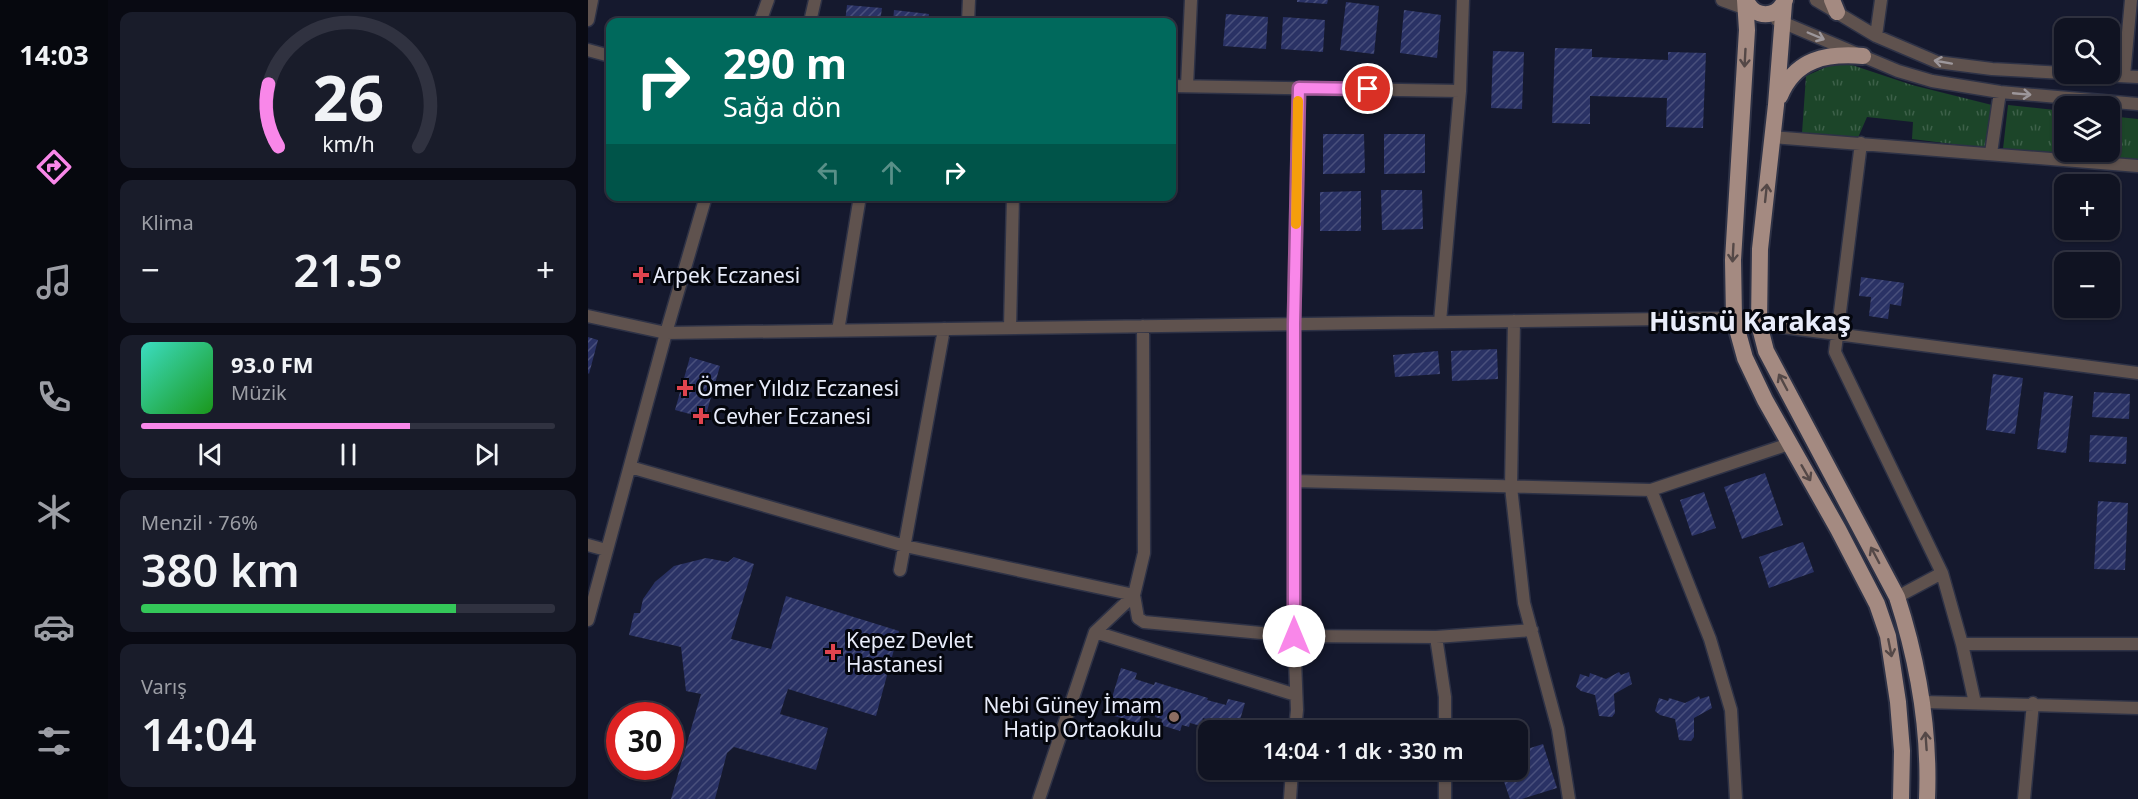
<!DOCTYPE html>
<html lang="tr">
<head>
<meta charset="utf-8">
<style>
  body { margin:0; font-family:"Noto Sans",sans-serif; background:#191c2a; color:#f1f3f6; height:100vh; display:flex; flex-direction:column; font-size:22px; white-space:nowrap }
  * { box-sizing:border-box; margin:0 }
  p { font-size:20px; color:#9c9ea5 }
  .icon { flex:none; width:33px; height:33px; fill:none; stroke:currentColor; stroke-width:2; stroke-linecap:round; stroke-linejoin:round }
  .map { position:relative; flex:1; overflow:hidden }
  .drawer { display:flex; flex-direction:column; gap:12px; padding:12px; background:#090a13; width:480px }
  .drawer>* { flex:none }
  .banner { position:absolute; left:18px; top:18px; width:570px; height:183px; border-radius:12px; box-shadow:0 2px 4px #0004,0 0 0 2px #303240; background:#00695c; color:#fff; overflow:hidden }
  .fabs { position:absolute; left:1466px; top:18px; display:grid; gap:12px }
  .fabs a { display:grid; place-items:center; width:66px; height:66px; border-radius:12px; background:#101322; box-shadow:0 2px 4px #0004,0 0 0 2px #303240; font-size:30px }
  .speed { position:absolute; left:18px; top:702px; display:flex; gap:12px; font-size:30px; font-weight:700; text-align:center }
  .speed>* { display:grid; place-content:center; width:78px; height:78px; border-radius:50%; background:#101322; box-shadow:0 2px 4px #0004,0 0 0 2px #303240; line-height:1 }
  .speed .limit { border:9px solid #d22; background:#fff; color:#111 }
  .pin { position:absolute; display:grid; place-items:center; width:51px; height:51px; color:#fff; margin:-26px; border:3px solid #fff; border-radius:50%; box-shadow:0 2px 6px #0007 }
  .me { position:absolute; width:66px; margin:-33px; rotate:0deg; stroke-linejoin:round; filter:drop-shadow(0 0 4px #0008) }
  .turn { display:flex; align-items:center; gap:21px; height:126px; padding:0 18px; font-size:27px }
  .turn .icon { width:78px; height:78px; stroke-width:2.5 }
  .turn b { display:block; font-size:42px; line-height:51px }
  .lanes { display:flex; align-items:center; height:57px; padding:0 18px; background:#0003; justify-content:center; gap:30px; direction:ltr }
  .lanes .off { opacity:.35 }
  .big { font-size:45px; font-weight:600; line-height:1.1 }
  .drawer .card { flex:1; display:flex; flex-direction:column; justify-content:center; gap:9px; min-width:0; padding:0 21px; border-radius:12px; background:#191c2a }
  .drawer .dial { align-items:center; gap:0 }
  .dial svg { height:156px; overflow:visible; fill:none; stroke:#303240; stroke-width:7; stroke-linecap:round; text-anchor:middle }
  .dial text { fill:#f1f3f6; stroke:none }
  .song { display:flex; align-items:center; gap:18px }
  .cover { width:72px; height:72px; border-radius:9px; background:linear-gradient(135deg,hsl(170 70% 55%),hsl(120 70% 35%)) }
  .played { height:6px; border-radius:3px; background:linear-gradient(90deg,#f987e9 65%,#303240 65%) }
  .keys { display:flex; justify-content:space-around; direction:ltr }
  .heat { display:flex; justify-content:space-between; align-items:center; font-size:33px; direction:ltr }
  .charge { height:9px; border-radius:4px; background:linear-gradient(90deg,#34c759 76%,#303240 0) }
  .trip { position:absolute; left:610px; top:720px; width:330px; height:60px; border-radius:12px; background:#101322; box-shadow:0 2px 4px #0004,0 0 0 2px #303240; font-weight:600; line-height:60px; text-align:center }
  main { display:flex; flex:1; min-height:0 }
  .menu { display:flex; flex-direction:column; width:108px; justify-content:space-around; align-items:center; background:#06080e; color:#9c9ea5 }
  .menu .icon { width:42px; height:42px }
  .menu .selected { color:#f987e9 }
  .menu b { font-size:27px; color:#f1f3f6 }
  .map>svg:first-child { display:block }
  .grass { fill:url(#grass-tufts) }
  .building { fill:url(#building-hatch) }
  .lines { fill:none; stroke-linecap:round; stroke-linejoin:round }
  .minor-casing { stroke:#2e3246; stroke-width:15 }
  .major-casing { stroke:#2e3246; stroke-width:20 }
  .minor { stroke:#5f524e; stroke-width:12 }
  .major { stroke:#a48a81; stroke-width:16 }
  .oneway { stroke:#9d979b }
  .oneway2 { stroke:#544847 }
  .route-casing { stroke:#a25897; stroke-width:15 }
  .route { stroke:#f987e9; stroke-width:10 }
  .slow { stroke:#f59e0b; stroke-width:10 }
  .health-dot { fill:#e0444e; stroke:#04060d; stroke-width:2 }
  .education-dot { fill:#8d6e63; stroke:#04060d; stroke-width:2 }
  .labels { text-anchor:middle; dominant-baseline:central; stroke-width:6; stroke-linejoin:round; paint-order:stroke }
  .poi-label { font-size:21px; fill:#e8ecfa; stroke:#04060d; text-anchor:start }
  .district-label { font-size:27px; font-weight:bold; fill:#e8ecfa; stroke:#04060d }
</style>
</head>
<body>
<main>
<nav class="menu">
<b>14:03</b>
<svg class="icon selected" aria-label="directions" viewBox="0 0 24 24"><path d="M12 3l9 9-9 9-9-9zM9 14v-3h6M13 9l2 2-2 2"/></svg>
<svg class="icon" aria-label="music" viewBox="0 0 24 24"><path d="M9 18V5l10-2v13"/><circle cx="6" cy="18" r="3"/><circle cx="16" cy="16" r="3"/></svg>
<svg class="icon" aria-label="phone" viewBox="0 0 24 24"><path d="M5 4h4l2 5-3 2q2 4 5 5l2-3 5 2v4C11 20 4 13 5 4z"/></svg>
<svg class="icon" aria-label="climate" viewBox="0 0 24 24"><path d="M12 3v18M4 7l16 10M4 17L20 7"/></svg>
<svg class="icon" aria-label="car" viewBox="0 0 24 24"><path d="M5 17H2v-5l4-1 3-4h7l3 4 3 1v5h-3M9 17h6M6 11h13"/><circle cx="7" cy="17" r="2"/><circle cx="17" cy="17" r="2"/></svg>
<svg class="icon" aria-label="filters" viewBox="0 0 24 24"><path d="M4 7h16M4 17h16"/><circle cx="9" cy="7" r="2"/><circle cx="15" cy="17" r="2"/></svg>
</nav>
<section class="drawer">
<div class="card dial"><svg viewBox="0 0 100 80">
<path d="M14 69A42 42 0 1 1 86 69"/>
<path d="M14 69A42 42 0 0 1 9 37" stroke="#f987e9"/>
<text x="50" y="56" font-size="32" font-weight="700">26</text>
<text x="50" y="72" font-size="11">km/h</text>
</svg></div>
<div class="card"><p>Klima</p>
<div class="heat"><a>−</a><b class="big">21.5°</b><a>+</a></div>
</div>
<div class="card">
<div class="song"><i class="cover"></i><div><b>93.0 FM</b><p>Müzik</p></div></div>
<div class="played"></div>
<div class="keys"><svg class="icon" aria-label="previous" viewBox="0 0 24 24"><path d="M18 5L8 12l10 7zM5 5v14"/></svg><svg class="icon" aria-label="pause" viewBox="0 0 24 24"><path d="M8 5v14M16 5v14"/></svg><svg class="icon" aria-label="next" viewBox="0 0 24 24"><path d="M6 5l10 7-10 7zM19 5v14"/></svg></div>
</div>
<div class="card"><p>Menzil · 76%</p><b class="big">380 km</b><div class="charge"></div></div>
<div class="card"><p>Varış</p><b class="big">14:04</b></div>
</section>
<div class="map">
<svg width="1550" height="799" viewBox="0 0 1550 799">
  <defs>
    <pattern id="grass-tufts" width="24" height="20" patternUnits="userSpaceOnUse" patternTransform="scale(1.5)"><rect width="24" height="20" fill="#1c4529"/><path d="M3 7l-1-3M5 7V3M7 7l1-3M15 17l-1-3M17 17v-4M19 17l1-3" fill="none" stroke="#3d6049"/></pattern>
    <pattern id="building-hatch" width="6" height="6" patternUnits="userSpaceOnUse" patternTransform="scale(1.5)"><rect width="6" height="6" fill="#2a3265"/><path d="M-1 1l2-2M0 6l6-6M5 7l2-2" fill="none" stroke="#49507c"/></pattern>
  </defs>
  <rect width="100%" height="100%" fill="#15192e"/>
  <path class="grass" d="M1252,61l72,24 80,20 -7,43 -73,-9 1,-17 -46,-5 -10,23 -55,-7 4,-57z
    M1420,105l56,6v41h45v-36l29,3v43l-135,-13z"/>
  <path class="building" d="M709,0h31l-1,4 -30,-2z
    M758,2l33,4 -5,48 -34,-4z
    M259,5l35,3 -2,14h-35z
    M306,10l35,4 -1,8h-35z
    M816,10l37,5 -4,43 -37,-5z
    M638,14l42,3 -2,32 -43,-3z
    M695,17l42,3 -2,32 -42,-3z
    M967,48l37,1v8l76,3v-8l38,1 -3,75 -37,-1 1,-29 -77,-2v28l-38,-1z
    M905,51l31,1 -2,57 -31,-1z
    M735,134h41l1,39 -42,1z
    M796,134h41v39l-41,1z
    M793,190h41l1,39 -41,1z
    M773,191v40h-41v-39z
    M1273,277l43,6 -3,23 -11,-2 -2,15 -19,-3 2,-19 -12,-1z
    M0,337l10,3 -9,34 -1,-1z
    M909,349l1,30 -46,2 -1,-30z
    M850,351l2,23 -45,3 -2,-22z
    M102,357l30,9 -15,52 -30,-8z
    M1405,374l30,4 -8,56 -29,-4z
    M1456,392l29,4 -7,57 -29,-4z
    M1506,392l36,2 -1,25 -37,-2z
    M1502,435l37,2 -1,27 -37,-2z
    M1177,473l18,52 -41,14 -18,-52z
    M1116,492l12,36 -24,8 -12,-36z
    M1510,501l30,2 -3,67 -31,-1z
    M1215,542l11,30 -45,16 -10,-31z
    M146,557l20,7 -23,75 40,10 15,-53 113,35 -23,85 -88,-27 -8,25 48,14 -12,42 -82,-23 -7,6 -12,46h-44l30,-105 -15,-3 -5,-44 -52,-12 5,-22h6l3,-14 12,-17 19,-16 32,-8 22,4z
    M533,668l16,5 -2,6 19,6 1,-3 53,16 -1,2 19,5 2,-6 17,4 -8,27h-28v20l-11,-3 8,-28 -3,-1 -2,8 -11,-3 -1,4 -7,-2 -2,6 -19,-6 1,-6 -7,-2 1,-4 -10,-3 2,-7 -3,-1 -6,21 -32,-9z
    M1031,672l2,3 8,-3 3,12 -18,10 1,19 -3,4 -13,-1 -4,-21 -14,-4 -5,-4 4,-13 9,3 1,-4 16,6z
    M1111,696l1,3 9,-3 3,12 -18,10v19l-3,4 -12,-1 -4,-21 -15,-4 -5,-4 4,-13 9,3 1,-3 16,5z
    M955,744l14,44 -35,11h-12l-10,-29h18v-18z"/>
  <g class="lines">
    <defs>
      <path id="minor" d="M1134,0l30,11
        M1228,0l60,36 61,26 55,7 72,4
        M0,20l4,-20
        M1189,20l121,51 34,10 68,11 138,12
        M172,22l8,-22
        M222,22l5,-22
        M380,22l1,-22
        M1288,36l5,-36
        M0,50l22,6
        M1491,74l59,3
        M1536,76l7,-76
        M584,86l288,5
        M599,86l4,-86
        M1184,137l366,29
        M1273,143l-26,209 107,221 20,71 13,59
        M1403,153l9,-61
        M0,316l78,17 1068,-15
        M926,321l-3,166 13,116 34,126 11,70
        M852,322l20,-231 3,-91
        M1171,324l379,49
        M422,328l3,-132
        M250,331l22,-135
        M42,467l275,79 229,49 4,23 6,4 150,14 142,1 96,-7
        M706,481l357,9 138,-46
        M1063,490l59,149 21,71 5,89
        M0,545l18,5
        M312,570l44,-241
        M1309,597l45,-24
        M0,620l78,-287 40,-137
        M507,632l201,63
        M848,637l9,60v33
        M1374,644h176
        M1335,702l215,6
        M707,730l2,-20 -3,-74v-312l5,-236
        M451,799l56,-167 39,-37 10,-42 -1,-227
        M702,799l2,-29
        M857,799v-29
        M1436,799l9,-96"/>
      <path id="major" d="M1157,0l2,30 -14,230 1,58 11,40 20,42 73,129 39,75 11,32 10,66 4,49 -1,48
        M1158,0c8,19 31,19 39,0
        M1244,0l5,12
        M1196,3l-8,102 -16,144 -1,75 7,27 131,246c21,65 33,133 30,202
        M1192,96c15,-37 46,-43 83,-40"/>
    </defs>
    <use href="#minor" class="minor-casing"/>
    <use href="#major" class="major-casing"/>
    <use href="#minor" class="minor"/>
    <use href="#major" class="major"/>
  </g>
  <defs><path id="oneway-shaft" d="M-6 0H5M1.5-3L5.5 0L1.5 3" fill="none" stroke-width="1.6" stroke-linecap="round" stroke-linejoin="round" transform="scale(1.5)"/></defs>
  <g class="oneway">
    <use href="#oneway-shaft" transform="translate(1228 36) rotate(23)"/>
    <use href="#oneway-shaft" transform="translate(1355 62) rotate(-170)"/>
    <use href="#oneway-shaft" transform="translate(1434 94) rotate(5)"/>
  </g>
  <g class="oneway2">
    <use href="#oneway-shaft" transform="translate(1157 58) rotate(93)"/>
    <use href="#oneway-shaft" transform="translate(1178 193) rotate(-84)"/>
    <use href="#oneway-shaft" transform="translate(1145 253) rotate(93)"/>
    <use href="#oneway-shaft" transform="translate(1195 382) rotate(-118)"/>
    <use href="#oneway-shaft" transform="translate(1218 473) rotate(60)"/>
    <use href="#oneway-shaft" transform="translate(1287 555) rotate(-118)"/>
    <use href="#oneway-shaft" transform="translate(1302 648) rotate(79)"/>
    <use href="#oneway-shaft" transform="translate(1338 741) rotate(-94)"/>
  </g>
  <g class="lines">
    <defs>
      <path id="route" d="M706,636v-312l5,-236 69,1"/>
    </defs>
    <use href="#route" class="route-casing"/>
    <use href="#route" class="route"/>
    <path class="slow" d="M708,224l2,-123"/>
  </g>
  <g class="health-dot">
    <path d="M50 266h6v6h6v6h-6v6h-6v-6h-6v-6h6z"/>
    <path d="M94 379h6v6h6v6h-6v6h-6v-6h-6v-6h6z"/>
    <path d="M110 407h6v6h6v6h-6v6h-6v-6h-6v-6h6z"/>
    <path d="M242 643h6v6h6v6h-6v6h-6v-6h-6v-6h6z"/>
  </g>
  <circle class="education-dot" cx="586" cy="717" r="6"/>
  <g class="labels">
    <g class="poi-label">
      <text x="65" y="275">Arpek Eczanesi</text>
      <text x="109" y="388">Ömer Yıldız Eczanesi</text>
      <text x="125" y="416">Cevher Eczanesi</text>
      <text x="258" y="640">Kepez Devlet<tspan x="258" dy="24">Hastanesi</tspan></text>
      <text x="574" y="705" text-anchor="end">Nebi Güney İmam<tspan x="574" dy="24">Hatip Ortaokulu</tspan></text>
    </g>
    <g class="district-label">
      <text x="1162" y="320">Hüsnü Karakaş</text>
    </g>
  </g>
</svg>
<div class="fabs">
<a><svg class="icon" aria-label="search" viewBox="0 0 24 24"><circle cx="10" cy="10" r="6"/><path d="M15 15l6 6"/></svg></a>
<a><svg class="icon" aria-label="layers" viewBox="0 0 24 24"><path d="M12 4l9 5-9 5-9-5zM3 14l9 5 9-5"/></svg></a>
<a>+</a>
<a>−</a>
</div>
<div class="speed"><div class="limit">30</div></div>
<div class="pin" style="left:780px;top:89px;background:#d93025"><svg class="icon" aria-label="arrive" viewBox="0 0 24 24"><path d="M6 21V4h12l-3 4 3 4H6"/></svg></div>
<svg class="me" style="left:706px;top:636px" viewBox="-20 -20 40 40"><circle r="19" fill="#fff"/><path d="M0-13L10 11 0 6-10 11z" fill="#f987e9"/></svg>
<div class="trip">14:04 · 1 dk · 330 m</div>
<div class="banner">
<div class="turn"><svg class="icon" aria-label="right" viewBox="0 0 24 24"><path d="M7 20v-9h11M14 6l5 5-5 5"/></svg><div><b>290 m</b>Sağa dön</div></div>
<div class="lanes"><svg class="icon off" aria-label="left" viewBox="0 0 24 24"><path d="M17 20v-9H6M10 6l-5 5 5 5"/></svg><svg class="icon off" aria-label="ahead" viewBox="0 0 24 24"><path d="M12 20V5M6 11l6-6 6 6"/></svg><svg class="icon" aria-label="right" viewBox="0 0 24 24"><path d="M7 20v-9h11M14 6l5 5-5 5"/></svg></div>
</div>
</div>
</main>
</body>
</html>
